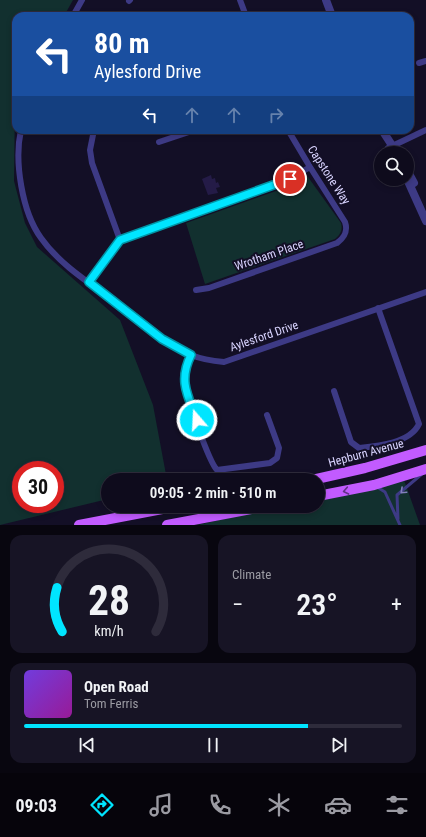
<!DOCTYPE html>
<html lang="en">
<head>
<meta charset="utf-8">
<style>
  body { margin:0; font-family:"Roboto Condensed",sans-serif; background:#171425; color:#f1f3f6; height:100vh; display:flex; flex-direction:column; font-size:15px; white-space:nowrap }
  * { box-sizing:border-box; margin:0 }
  p { font-size:13px; color:#9b9ba3 }
  .icon { flex:none; width:22px; height:22px; fill:none; stroke:currentColor; stroke-width:2; stroke-linecap:round; stroke-linejoin:round }
  .map { position:relative; height:525px; overflow:hidden }
  .sheet { display:flex; flex-direction:column; gap:10px; padding:10px; background:#08060f; flex:1 }
  .sheet>* { flex:none }
  .top-card { position:absolute; left:12px; top:12px; width:402px; height:122px; border-radius:12px; box-shadow:0 2px 6px #0003,0 0 0 1px #2e2b3b; background:#1a4fa0; color:#fff; overflow:hidden }
  .controls { position:absolute; left:374px; top:146px; display:grid; gap:8px }
  .controls a { display:grid; place-items:center; width:40px; height:40px; border-radius:50%; background:#0e0b1c; box-shadow:0 2px 6px #0003,0 0 0 1px #2e2b3b; font-size:20px }
  .speed { position:absolute; left:12px; top:461px; display:flex; gap:8px; font-size:20px; font-weight:700; text-align:center }
  .speed>* { display:grid; place-content:center; width:52px; height:52px; border-radius:50%; background:#0e0b1c; box-shadow:0 2px 6px #0003,0 0 0 1px #2e2b3b; line-height:1 }
  .speed .limit { border:6px solid #d22; background:#fff; color:#111 }
  .pin { position:absolute; display:grid; place-items:center; width:34px; height:34px; color:#fff; margin:-17px; border:2px solid #fff; border-radius:50%; box-shadow:0 1px 4px #0007 }
  .me { position:absolute; width:44px; margin:-22px; rotate:341deg; stroke-linejoin:round; filter:drop-shadow(0 0 3px #0008) }
  .turn { display:flex; align-items:center; gap:14px; height:84px; padding:0 16px; font-size:18px }
  .turn .icon { width:52px; height:52px; stroke-width:2.5 }
  .turn b { display:block; font-size:28px; line-height:34px }
  .lanes { display:flex; align-items:center; height:38px; padding:0 16px; background:#0003; justify-content:center; gap:20px; direction:ltr }
  .lanes .off { opacity:.35 }
  .big { font-size:30px; font-weight:600; line-height:1.1 }
  .sheet .tile { flex:1; display:flex; flex-direction:column; justify-content:center; gap:6px; min-width:0; padding:0 14px; border-radius:12px; background:#171425 }
  .sheet .dial { align-items:center; gap:0 }
  .dial svg { height:104px; overflow:visible; fill:none; stroke:#2e2b3b; stroke-width:7; stroke-linecap:round; text-anchor:middle }
  .dial text { fill:#f1f3f6; stroke:none }
  .song { display:flex; align-items:center; gap:12px }
  .cover { width:48px; height:48px; border-radius:6px; background:linear-gradient(135deg,hsl(260 70% 55%),hsl(300 70% 35%)) }
  .played { height:4px; border-radius:2px; background:linear-gradient(90deg,#00e5ff 75%,#2e2b3b 75%) }
  .keys { display:flex; justify-content:space-around; direction:ltr }
  .heat { display:flex; justify-content:space-between; align-items:center; font-size:22px; direction:ltr }
  .sheet .tiles { flex:1; display:grid; gap:10px; grid-template-columns:1fr 1fr }
  .tile:last-child { grid-column:span 2 }
  .trip { position:absolute; left:101px; top:473px; width:224px; height:40px; border-radius:20px; background:#0e0b1c; box-shadow:0 2px 6px #0003,0 0 0 1px #2e2b3b; font-weight:600; line-height:40px; text-align:center }
  .tabs { display:flex; height:64px; justify-content:space-around; align-items:center; background:#06040b; color:#9b9ba3 }
  .tabs .icon { width:28px; height:28px }
  .tabs .active { color:#00e5ff }
  .tabs b { font-size:18px; color:#f1f3f6 }
  .map>svg:first-child { display:block }
  .green { fill:#12302f; fill-rule:evenodd }
  .building { fill:#241b47 }
  .lines { fill:none; stroke-linecap:round; stroke-linejoin:round }
  .service { stroke:#3d3a85; stroke-width:3 }
  .minor { stroke:#3d3a85; stroke-width:6 }
  .tertiary { stroke:#3d3a85; stroke-width:8 }
  .primary { stroke:#c25bff; stroke-width:10 }
  .oneway { stroke:#623188 }
  .oneway2 { stroke:#837fbc }
  .route-casing { stroke:#0095a6; stroke-width:10 }
  .route { stroke:#00e5ff; stroke-width:7 }
  .labels { text-anchor:middle; dominant-baseline:central; stroke-width:4; stroke-linejoin:round; paint-order:stroke }
  .street-label { font-size:12px; fill:#d9d4ff; stroke:#130f26 }
</style>
</head>
<body>
<div class="map">
<svg width="426" height="525" viewBox="0 0 426 525">
  <rect width="100%" height="100%" fill="#130f26"/>
  <path class="green" d="M0,0h73l-9,16h-48l-2,165 11,42 12,24 83,73 33,85 14,75h-59v19l-108,26zM21,470h34v34h-34z
    M306,176l2,1 33,46c2,7 -1,12 -6,16l-130,45 -19,-61 104,-37z
    M404,480l16,45h-223l87,-19h34v-7z"/>
  <path class="building" d="M211,175l1,4 3,-1 1,5 2,-1 2,5 -4,1 2,5 -10,2 -6,-16z"/>
  <g class="lines">
    <path class="service" d="M377,487l8,5 15,33
      M398,519l-1,-24 25,-21"/>
    <path class="minor" d="M240,0l6,16
      M129,1l1,-1
      M73,16l9,-16
      M419,63l7,-2
      M21,130c-7,31 1,82 20,108 19,27 50,46 76,65 23,18 47,42 74,52 10,4 22,6 33,7l202,-70
      M94,130l-4,20 2,13 28,77
      M159,142l36,-12
      M388,148l38,-18
      M89,282l31,-42 170,-61 20,-12
      M196,290l13,-2 128,-45c8,-6 11,-12 8,-21l-35,-55 -22,-37
      M191,355c-4,8 -9,18 -7,27 2,14 25,80 33,88l53,-7 7,-5 2,-10 -12,-33
      M334,391l17,51 8,6c20,-2 51,-5 60,-24l-41,-116"/>
    <path class="tertiary" d="M326,0l6,16
      M382,130l15,23
      M407,170l7,13
      M407,179l19,42"/>
    <path class="primary" d="M312,480l53,-12 61,-18
      M318,496l56,-11 52,-16
      M79,525l99,-19
      M167,525l101,-19"/>
  </g>
  <defs><path id="oneway-chevron" d="M-2-3.5L2.5 0L-2 3.5" fill="none" stroke-width="1.6" stroke-linecap="round" stroke-linejoin="round"/></defs>
  <use class="oneway" href="#oneway-chevron" transform="translate(346 491) rotate(169)"/>
  <use class="oneway2" href="#oneway-chevron" transform="translate(403 491) rotate(137)"/>
  <g class="lines">
    <defs>
      <path id="route" d="M197,420c-9,-24 -19,-39 -6,-65l-29,-16 -73,-57 31,-42 170,-61"/>
    </defs>
    <use href="#route" class="route-casing"/>
    <use href="#route" class="route"/>
  </g>
  <g class="labels">
    <g class="street-label">
      <text transform="translate(329 175) rotate(57)">Capstone Way</text>
      <text transform="translate(269 255) rotate(-19)">Wrotham Place</text>
      <text transform="translate(264 336) rotate(-19)">Aylesford Drive</text>
      <text transform="translate(366 453) rotate(-15)">Hepburn Avenue</text>
    </g>
  </g>
</svg>
<div class="controls">
<a><svg class="icon" aria-label="search" viewBox="0 0 24 24"><circle cx="10" cy="10" r="6"/><path d="M15 15l6 6"/></svg></a>
</div>
<div class="speed"><div class="limit">30</div></div>
<div class="pin" style="left:290px;top:179px;background:#d93025"><svg class="icon" aria-label="arrive" viewBox="0 0 24 24"><path d="M6 21V4h12l-3 4 3 4H6"/></svg></div>
<svg class="me" style="left:197px;top:420px" viewBox="-20 -20 40 40"><circle r="17" fill="#00e5ff" stroke="#fff" stroke-width="3"/><path d="M0-11L8 9 0 5-8 9z" fill="#fff"/></svg>
<div class="trip">09:05 · 2 min · 510 m</div>
<div class="top-card">
<div class="turn"><svg class="icon" aria-label="left" viewBox="0 0 24 24"><path d="M17 20v-9H6M10 6l-5 5 5 5"/></svg><div><b>80 m</b>Aylesford Drive</div></div>
<div class="lanes"><svg class="icon" aria-label="left" viewBox="0 0 24 24"><path d="M17 20v-9H6M10 6l-5 5 5 5"/></svg><svg class="icon off" aria-label="ahead" viewBox="0 0 24 24"><path d="M12 20V5M6 11l6-6 6 6"/></svg><svg class="icon off" aria-label="ahead" viewBox="0 0 24 24"><path d="M12 20V5M6 11l6-6 6 6"/></svg><svg class="icon off" aria-label="right" viewBox="0 0 24 24"><path d="M7 20v-9h11M14 6l5 5-5 5"/></svg></div>
</div>
</div>
<section class="sheet">
<div class="tiles">
<div class="tile dial"><svg viewBox="0 0 100 80">
<path d="M14 69A42 42 0 1 1 86 69"/>
<path d="M14 69A42 42 0 0 1 10 35" stroke="#00e5ff"/>
<text x="50" y="56" font-size="32" font-weight="700">28</text>
<text x="50" y="72" font-size="11">km/h</text>
</svg></div>
<div class="tile"><p>Climate</p>
<div class="heat"><a>−</a><b class="big">23°</b><a>+</a></div>
</div>
<div class="tile">
<div class="song"><i class="cover"></i><div><b>Open Road</b><p>Tom Ferris</p></div></div>
<div class="played"></div>
<div class="keys"><svg class="icon" aria-label="previous" viewBox="0 0 24 24"><path d="M18 5L8 12l10 7zM5 5v14"/></svg><svg class="icon" aria-label="pause" viewBox="0 0 24 24"><path d="M8 5v14M16 5v14"/></svg><svg class="icon" aria-label="next" viewBox="0 0 24 24"><path d="M6 5l10 7-10 7zM19 5v14"/></svg></div>
</div>
</div>
</section>
<nav class="tabs">
<b>09:03</b>
<svg class="icon active" aria-label="directions" viewBox="0 0 24 24"><path d="M12 3l9 9-9 9-9-9zM9 14v-3h6M13 9l2 2-2 2"/></svg>
<svg class="icon" aria-label="music" viewBox="0 0 24 24"><path d="M9 18V5l10-2v13"/><circle cx="6" cy="18" r="3"/><circle cx="16" cy="16" r="3"/></svg>
<svg class="icon" aria-label="phone" viewBox="0 0 24 24"><path d="M5 4h4l2 5-3 2q2 4 5 5l2-3 5 2v4C11 20 4 13 5 4z"/></svg>
<svg class="icon" aria-label="climate" viewBox="0 0 24 24"><path d="M12 3v18M4 7l16 10M4 17L20 7"/></svg>
<svg class="icon" aria-label="car" viewBox="0 0 24 24"><path d="M5 17H2v-5l4-1 3-4h7l3 4 3 1v5h-3M9 17h6M6 11h13"/><circle cx="7" cy="17" r="2"/><circle cx="17" cy="17" r="2"/></svg>
<svg class="icon" aria-label="filters" viewBox="0 0 24 24"><path d="M4 7h16M4 17h16"/><circle cx="9" cy="7" r="2"/><circle cx="15" cy="17" r="2"/></svg>
</nav>
</body>
</html>
